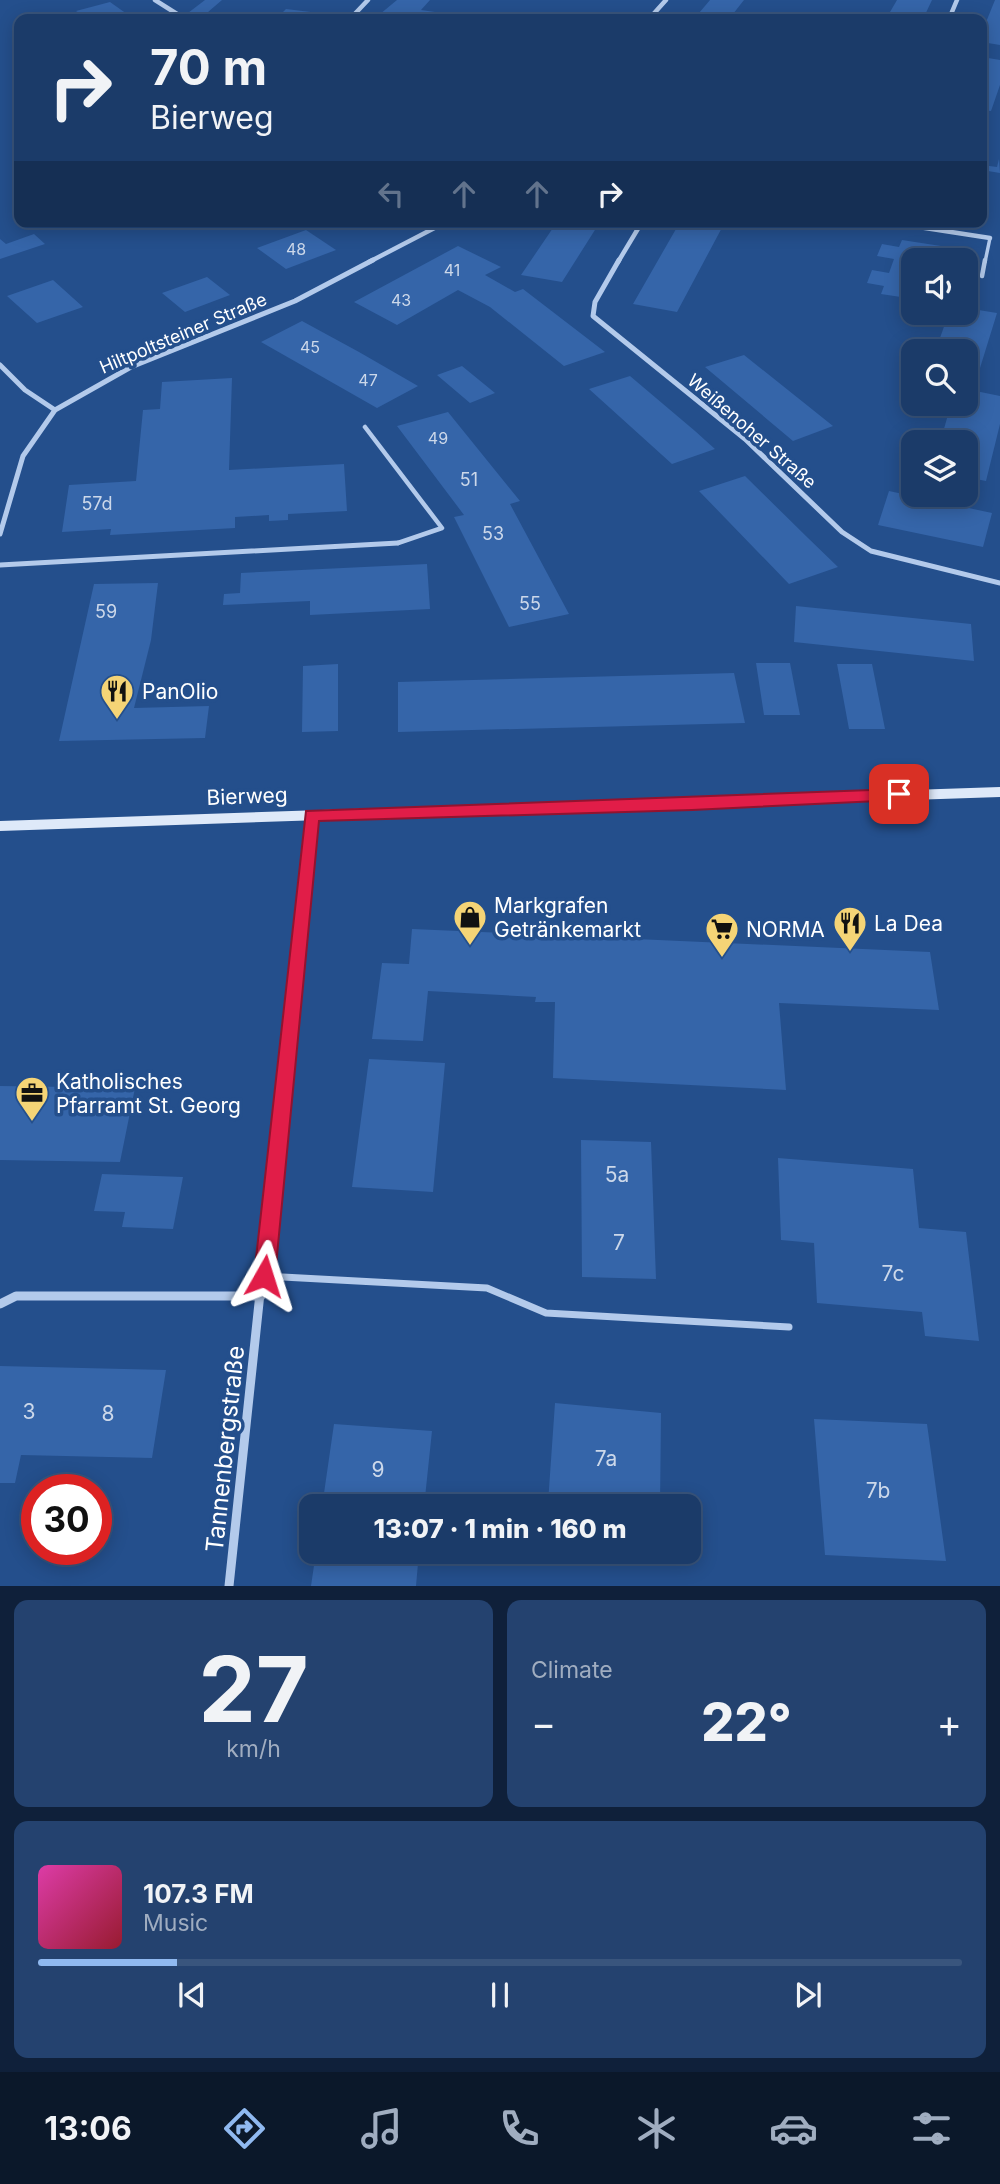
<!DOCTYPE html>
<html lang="en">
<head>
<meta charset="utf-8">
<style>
  body { margin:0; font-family:Inter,sans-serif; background:#24426f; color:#f1f3f6; height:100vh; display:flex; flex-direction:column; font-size:26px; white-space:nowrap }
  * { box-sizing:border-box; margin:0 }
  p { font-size:23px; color:#a0adc0 }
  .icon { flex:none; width:38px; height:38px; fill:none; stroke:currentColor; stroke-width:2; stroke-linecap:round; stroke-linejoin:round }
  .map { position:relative; height:1586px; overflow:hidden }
  .details { display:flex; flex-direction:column; gap:14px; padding:14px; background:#0f203a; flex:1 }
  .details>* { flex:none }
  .guide { position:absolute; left:14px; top:14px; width:973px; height:214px; border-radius:14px; box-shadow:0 4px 18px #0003,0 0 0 2px #39557d; background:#1b3b69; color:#f1f3f6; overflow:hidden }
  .fabs { position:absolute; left:901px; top:248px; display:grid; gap:14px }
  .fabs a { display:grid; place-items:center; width:77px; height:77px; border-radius:14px; background:#1b3b69; box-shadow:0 4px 18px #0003,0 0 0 2px #39557d; font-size:35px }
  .speed { position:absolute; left:21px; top:1474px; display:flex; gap:14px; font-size:35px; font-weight:700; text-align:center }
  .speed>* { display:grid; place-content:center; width:91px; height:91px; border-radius:50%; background:#1b3b69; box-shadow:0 4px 18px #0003,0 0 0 2px #39557d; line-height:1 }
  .speed .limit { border:10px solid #d22; background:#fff; color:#111 }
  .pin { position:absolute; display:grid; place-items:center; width:60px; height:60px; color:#fff; margin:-30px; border-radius:14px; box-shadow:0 4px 10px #0006 }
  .me { position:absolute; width:77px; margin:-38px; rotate:6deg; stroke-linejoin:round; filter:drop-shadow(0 0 5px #0008) }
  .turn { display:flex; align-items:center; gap:24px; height:147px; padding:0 21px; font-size:32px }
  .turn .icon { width:91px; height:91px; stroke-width:2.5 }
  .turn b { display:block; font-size:49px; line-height:60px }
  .lanes { display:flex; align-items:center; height:66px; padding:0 21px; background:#0003; justify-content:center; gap:35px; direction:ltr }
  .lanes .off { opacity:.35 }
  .big { font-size:52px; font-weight:800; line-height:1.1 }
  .details .tile { flex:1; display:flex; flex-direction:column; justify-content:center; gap:10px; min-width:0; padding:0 24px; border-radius:14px; background:#24426f }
  .details .dial { align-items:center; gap:0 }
  .dial b { font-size:91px; line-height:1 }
  .song { display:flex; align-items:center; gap:21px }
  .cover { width:84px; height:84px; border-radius:10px; background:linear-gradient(135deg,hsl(320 70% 55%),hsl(350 70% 35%)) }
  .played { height:7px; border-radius:4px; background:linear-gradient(90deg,#90b9f0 15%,#39557d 15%) }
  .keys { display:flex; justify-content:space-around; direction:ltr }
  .heat { display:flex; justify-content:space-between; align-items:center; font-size:38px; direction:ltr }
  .details .tiles { flex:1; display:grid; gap:14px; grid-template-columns:1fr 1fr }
  .tile:last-child { grid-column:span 2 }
  .trip { position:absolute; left:299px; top:1494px; width:402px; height:70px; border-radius:14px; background:#1b3b69; box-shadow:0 4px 18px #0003,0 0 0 2px #39557d; font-weight:800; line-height:70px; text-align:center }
  .menu { display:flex; height:112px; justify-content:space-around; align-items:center; background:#0b182a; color:#a0adc0 }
  .menu .icon { width:49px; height:49px }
  .menu .current { color:#90b9f0 }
  .menu b { font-size:32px; color:#f1f3f6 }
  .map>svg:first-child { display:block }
  .building { fill:#3565a9 }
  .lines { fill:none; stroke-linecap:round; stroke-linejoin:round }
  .service-far2 { stroke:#b3caeb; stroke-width:3.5 }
  .service-far1 { stroke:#b3caeb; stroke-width:4.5 }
  .service { stroke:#b3caeb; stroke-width:7 }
  .minor-far3 { stroke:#b3caeb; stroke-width:4.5 }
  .minor-far2 { stroke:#b3caeb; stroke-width:5 }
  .minor-far1 { stroke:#b3caeb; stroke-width:7 }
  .minor { stroke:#b3caeb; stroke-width:9 }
  .secondary { fill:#dee9f9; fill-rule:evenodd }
  .route { fill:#e11d48; stroke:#92132f; stroke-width:2 }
  .labels { text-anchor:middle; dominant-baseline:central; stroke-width:7; stroke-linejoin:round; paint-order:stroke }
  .far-number-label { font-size:16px; fill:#ccd8ea }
  .far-street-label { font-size:18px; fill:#fff; stroke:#244f8c }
  .number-label { font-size:18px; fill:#ccd8ea }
  .poi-label { font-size:21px; fill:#fff; stroke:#244f8c; text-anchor:start }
  .street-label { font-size:21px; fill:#fff; stroke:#244f8c }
  .near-number-label { font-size:21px; fill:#ccd8ea }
  .near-street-label { font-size:24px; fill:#fff; stroke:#244f8c }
</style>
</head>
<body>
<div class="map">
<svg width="1000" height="1586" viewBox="0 0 1000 1586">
  <rect width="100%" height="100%" fill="#244f8c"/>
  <path class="building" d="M205,0h17l-14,12 25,4 -4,3h-31l-10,-6z
    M397,0h33l-9,10 14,2 -7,7h-54z
    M710,0h34l-15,19h-35z
    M897,0h35l-9,19h-37z
    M995,0h5v45l-18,-3v-10z
    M110,2l24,17h-46l-12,-8z
    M286,9l41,5 -5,5h-46z
    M574,13l30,5v1h-36z
    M982,57l18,3v25l-9,26 -9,-1z
    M999,159l1,14 -18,-3v-5l15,2z
    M557,222h43l-38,60 -41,-7z
    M680,222h45l-48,90 -44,-8z
    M306,230l30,20 -50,19 -29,-21z
    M34,234l11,10 -45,15v-20l6,5z
    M902,240l39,6 -5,15h-22v38l-33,-5 3,-8 -17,-3 5,-13 17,3 5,-14 -17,-3 5,-12 17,3z
    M458,246l43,21 -16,8 30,17 8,-3 82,63 -41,14 -74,-59 -32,-17 -61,35 -43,-23z
    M207,277l23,18 -45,17 -23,-19z
    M53,280l30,27 -46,16 -30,-27z
    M966,308l31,5 -21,68 -10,-2v-27h-31l11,-31 4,1 3,-9h13z
    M302,321l57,31 59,34 -41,22 -116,-66z
    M744,355l89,71 -40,15 -88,-74z
    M462,366l33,27 -25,10 -33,-28z
    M630,376l65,55 20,18 -43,15 -83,-75z
    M232,378l-3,92 115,-6 3,47 -59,3v6l-19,1v-6l-34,2v11l-125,7 1,-6 -49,3 7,-47 67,-4 7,-71 17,-1 2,-27z
    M966,389l34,7v28l-14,57 -20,-4v-34h-26l11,-39h15z
    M448,412l72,89 -10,3 59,110 -60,13 -55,-110 10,-2 -67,-89z
    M745,476l63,62 30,29 -49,17 -90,-93z
    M889,491l103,22 -9,34 -105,-22z
    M427,564l3,45 -120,6v-14l-87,4 1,-11 16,-1 1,-20z
    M158,583l-7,57 -17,68 75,-2 -4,32 -146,3 35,-157z
    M796,606l175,18 3,37 -180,-19z
    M756,663h34l10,52h-36z
    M338,664v67l-36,1 1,-66z
    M837,664h35l13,65h-36z
    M734,673l11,50 -347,9v-50z
    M412,929l518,23 9,58 -160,-7 7,87 -233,-12 2,-76h-20l1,-5 -108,-6 -5,50 -51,-2 10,-76 27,1z
    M369,1059l76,4 -12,129 -81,-5z
    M0,1086l135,2 -15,74 -120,-2z
    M581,1140l70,2 5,137 -74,-2z
    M778,1158l135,11 6,59 47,4 13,109 -54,-5 -3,-24 -105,-9 -3,-60 -33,-3z
    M102,1174l81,3 -10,52 -51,-2 3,-15 -31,-1z
    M0,1366l166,4 -14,88 -131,-3 -6,28h-15z
    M555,1403l106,10 -1,94 -112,-4z
    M814,1419l113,5 19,137 -121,-6z
    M334,1424l98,7 -8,76h-102z
    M316,1552h103l-3,34h-105z"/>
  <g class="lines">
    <path class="service-far2" d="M985,262l5,-24"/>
    <path class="service-far1" d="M982,276l3,-16
      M365,427l77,101 -44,15"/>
    <path class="service" d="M264,1276l223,12 59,25 243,14"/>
    <path class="minor-far3" d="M155,0l30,19
      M350,19l18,-19
      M649,19l17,-19
      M949,19l8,-19
      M886,222l104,16
      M369,262l77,-40
      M618,262l24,-40"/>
    <path class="minor-far2" d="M619,260l-24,42 -2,14 152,123 97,93 29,19 129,32
      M0,365l25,25 30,20
      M0,534l23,-78 32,-46 76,-43 164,-66 78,-41
      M0,565l398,-22"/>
    <path class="minor-far1" d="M288,1030l23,-215"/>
    <path class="minor" d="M0,1304l16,-8h245
      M229,1586l59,-557"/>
    <path class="secondary" d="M1000,787v10l-1000,34v-10z"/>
  </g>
  <path class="route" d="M899,789l8,5 -8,6 -207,10 -373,11 -44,455 -3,6 -8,3 -7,-3 -3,-6 52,-465z"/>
  <defs>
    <symbol id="restaurant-pin" viewBox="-11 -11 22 30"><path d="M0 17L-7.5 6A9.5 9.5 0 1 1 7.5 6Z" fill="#f5d476" stroke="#244f8c"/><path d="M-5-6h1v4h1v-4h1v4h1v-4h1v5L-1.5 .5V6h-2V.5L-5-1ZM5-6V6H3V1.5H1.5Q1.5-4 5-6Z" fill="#111"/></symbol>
    <symbol id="shop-pin" viewBox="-11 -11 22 30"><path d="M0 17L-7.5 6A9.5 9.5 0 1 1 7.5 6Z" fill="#f5d476" stroke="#244f8c"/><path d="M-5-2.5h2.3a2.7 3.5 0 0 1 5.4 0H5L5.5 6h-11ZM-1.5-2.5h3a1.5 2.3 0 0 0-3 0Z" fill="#111"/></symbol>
    <symbol id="supermarket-pin" viewBox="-11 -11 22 30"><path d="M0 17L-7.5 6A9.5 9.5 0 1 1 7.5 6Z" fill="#f5d476" stroke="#244f8c"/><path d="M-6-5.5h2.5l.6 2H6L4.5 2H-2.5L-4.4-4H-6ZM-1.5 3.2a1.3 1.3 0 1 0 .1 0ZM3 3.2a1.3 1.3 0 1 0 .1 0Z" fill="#111"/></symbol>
    <symbol id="office-pin" viewBox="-11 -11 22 30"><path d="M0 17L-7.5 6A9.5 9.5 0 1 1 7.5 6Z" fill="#f5d476" stroke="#244f8c"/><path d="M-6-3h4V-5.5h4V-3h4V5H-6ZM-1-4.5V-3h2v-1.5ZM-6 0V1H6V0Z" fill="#111"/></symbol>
  </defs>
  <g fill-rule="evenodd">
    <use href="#restaurant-pin" x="98" y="672" width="38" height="52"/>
    <use href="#shop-pin" x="451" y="898" width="38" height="52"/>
    <use href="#restaurant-pin" x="831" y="904" width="38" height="52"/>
    <use href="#supermarket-pin" x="703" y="910" width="38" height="52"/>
    <use href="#office-pin" x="13" y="1074" width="38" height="52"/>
  </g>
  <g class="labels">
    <g class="far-number-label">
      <text x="296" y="249">48</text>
      <text x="452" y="270">41</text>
      <text x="401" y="300">43</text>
      <text x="310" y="347">45</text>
      <text x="368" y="380">47</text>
      <text x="438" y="438">49</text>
    </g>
    <g class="far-street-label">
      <text transform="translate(183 333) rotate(-23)">Hiltpoltsteiner Straße</text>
      <text transform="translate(752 431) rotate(41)">Weißenoher Straße</text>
    </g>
    <g class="number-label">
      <text x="469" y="479">51</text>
      <text x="97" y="503">57d</text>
      <text x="493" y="533">53</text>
      <text x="530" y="603">55</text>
      <text x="106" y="611">59</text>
    </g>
    <g class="poi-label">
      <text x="142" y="691">PanOlio</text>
      <text x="494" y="905">Markgrafen<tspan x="494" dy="24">Getränkemarkt</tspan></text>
      <text x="874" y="923">La Dea</text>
      <text x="746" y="929">NORMA</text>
      <text x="56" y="1081">Katholisches<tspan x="56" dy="24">Pfarramt St. Georg</tspan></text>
    </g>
    <g class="street-label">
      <text transform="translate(247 796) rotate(-2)">Bierweg</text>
    </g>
    <g class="near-number-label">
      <text x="617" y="1174">5a</text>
      <text x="619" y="1242">7</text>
      <text x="893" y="1273">7c</text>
      <text x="29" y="1411">3</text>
      <text x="108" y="1413">8</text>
      <text x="606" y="1458">7a</text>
      <text x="378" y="1469">9</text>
      <text x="878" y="1490">7b</text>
    </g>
    <g class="near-street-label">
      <text transform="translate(225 1449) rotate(-84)">Tannenbergstraße</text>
    </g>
  </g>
</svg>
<div class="fabs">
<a><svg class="icon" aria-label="sound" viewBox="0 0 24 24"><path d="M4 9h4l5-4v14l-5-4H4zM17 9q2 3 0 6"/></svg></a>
<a><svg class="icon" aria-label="search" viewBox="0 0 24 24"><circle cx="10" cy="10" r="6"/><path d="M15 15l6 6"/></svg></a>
<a><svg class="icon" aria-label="layers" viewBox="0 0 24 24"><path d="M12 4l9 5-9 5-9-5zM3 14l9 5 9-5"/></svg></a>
</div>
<div class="speed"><div class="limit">30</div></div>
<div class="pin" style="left:899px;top:794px;background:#d93025"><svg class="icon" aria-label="arrive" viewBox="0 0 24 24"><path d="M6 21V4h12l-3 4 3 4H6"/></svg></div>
<svg class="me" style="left:264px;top:1276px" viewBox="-20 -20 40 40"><path d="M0-17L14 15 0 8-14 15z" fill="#e11d48" stroke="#fff" stroke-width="4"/></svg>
<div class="trip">13:07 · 1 min · 160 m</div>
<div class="guide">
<div class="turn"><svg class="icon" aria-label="right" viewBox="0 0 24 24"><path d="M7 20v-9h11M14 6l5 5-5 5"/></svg><div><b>70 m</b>Bierweg</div></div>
<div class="lanes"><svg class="icon off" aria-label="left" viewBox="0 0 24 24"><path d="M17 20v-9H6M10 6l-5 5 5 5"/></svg><svg class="icon off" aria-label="ahead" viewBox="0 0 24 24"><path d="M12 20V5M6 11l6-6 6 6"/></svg><svg class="icon off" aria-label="ahead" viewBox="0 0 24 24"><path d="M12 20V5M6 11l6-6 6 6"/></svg><svg class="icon" aria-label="right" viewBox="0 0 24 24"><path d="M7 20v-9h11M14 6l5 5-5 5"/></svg></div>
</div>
</div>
<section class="details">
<div class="tiles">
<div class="tile dial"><b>27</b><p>km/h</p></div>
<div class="tile"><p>Climate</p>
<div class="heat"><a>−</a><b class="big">22°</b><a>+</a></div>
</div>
<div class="tile">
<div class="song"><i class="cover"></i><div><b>107.3 FM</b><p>Music</p></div></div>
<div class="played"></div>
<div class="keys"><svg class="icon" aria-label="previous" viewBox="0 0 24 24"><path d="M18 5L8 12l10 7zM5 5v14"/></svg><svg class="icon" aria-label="pause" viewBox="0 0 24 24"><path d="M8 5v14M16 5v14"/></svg><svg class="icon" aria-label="next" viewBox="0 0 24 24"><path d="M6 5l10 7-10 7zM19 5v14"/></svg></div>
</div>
</div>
</section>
<nav class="menu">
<b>13:06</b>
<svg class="icon current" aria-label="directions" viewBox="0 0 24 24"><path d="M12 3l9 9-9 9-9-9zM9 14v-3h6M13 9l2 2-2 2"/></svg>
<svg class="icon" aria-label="music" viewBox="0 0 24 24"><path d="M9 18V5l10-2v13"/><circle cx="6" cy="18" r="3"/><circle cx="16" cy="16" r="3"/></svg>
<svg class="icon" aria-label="phone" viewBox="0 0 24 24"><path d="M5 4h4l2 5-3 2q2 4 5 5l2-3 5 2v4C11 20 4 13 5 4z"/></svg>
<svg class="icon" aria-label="climate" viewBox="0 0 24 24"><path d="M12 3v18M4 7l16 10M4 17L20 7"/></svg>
<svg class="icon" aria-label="car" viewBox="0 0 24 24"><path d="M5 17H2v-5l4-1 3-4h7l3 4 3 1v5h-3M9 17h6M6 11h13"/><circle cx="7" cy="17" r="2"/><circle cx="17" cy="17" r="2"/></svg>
<svg class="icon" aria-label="filters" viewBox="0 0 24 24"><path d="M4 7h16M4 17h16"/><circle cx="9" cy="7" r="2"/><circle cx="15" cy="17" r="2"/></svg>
</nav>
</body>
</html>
